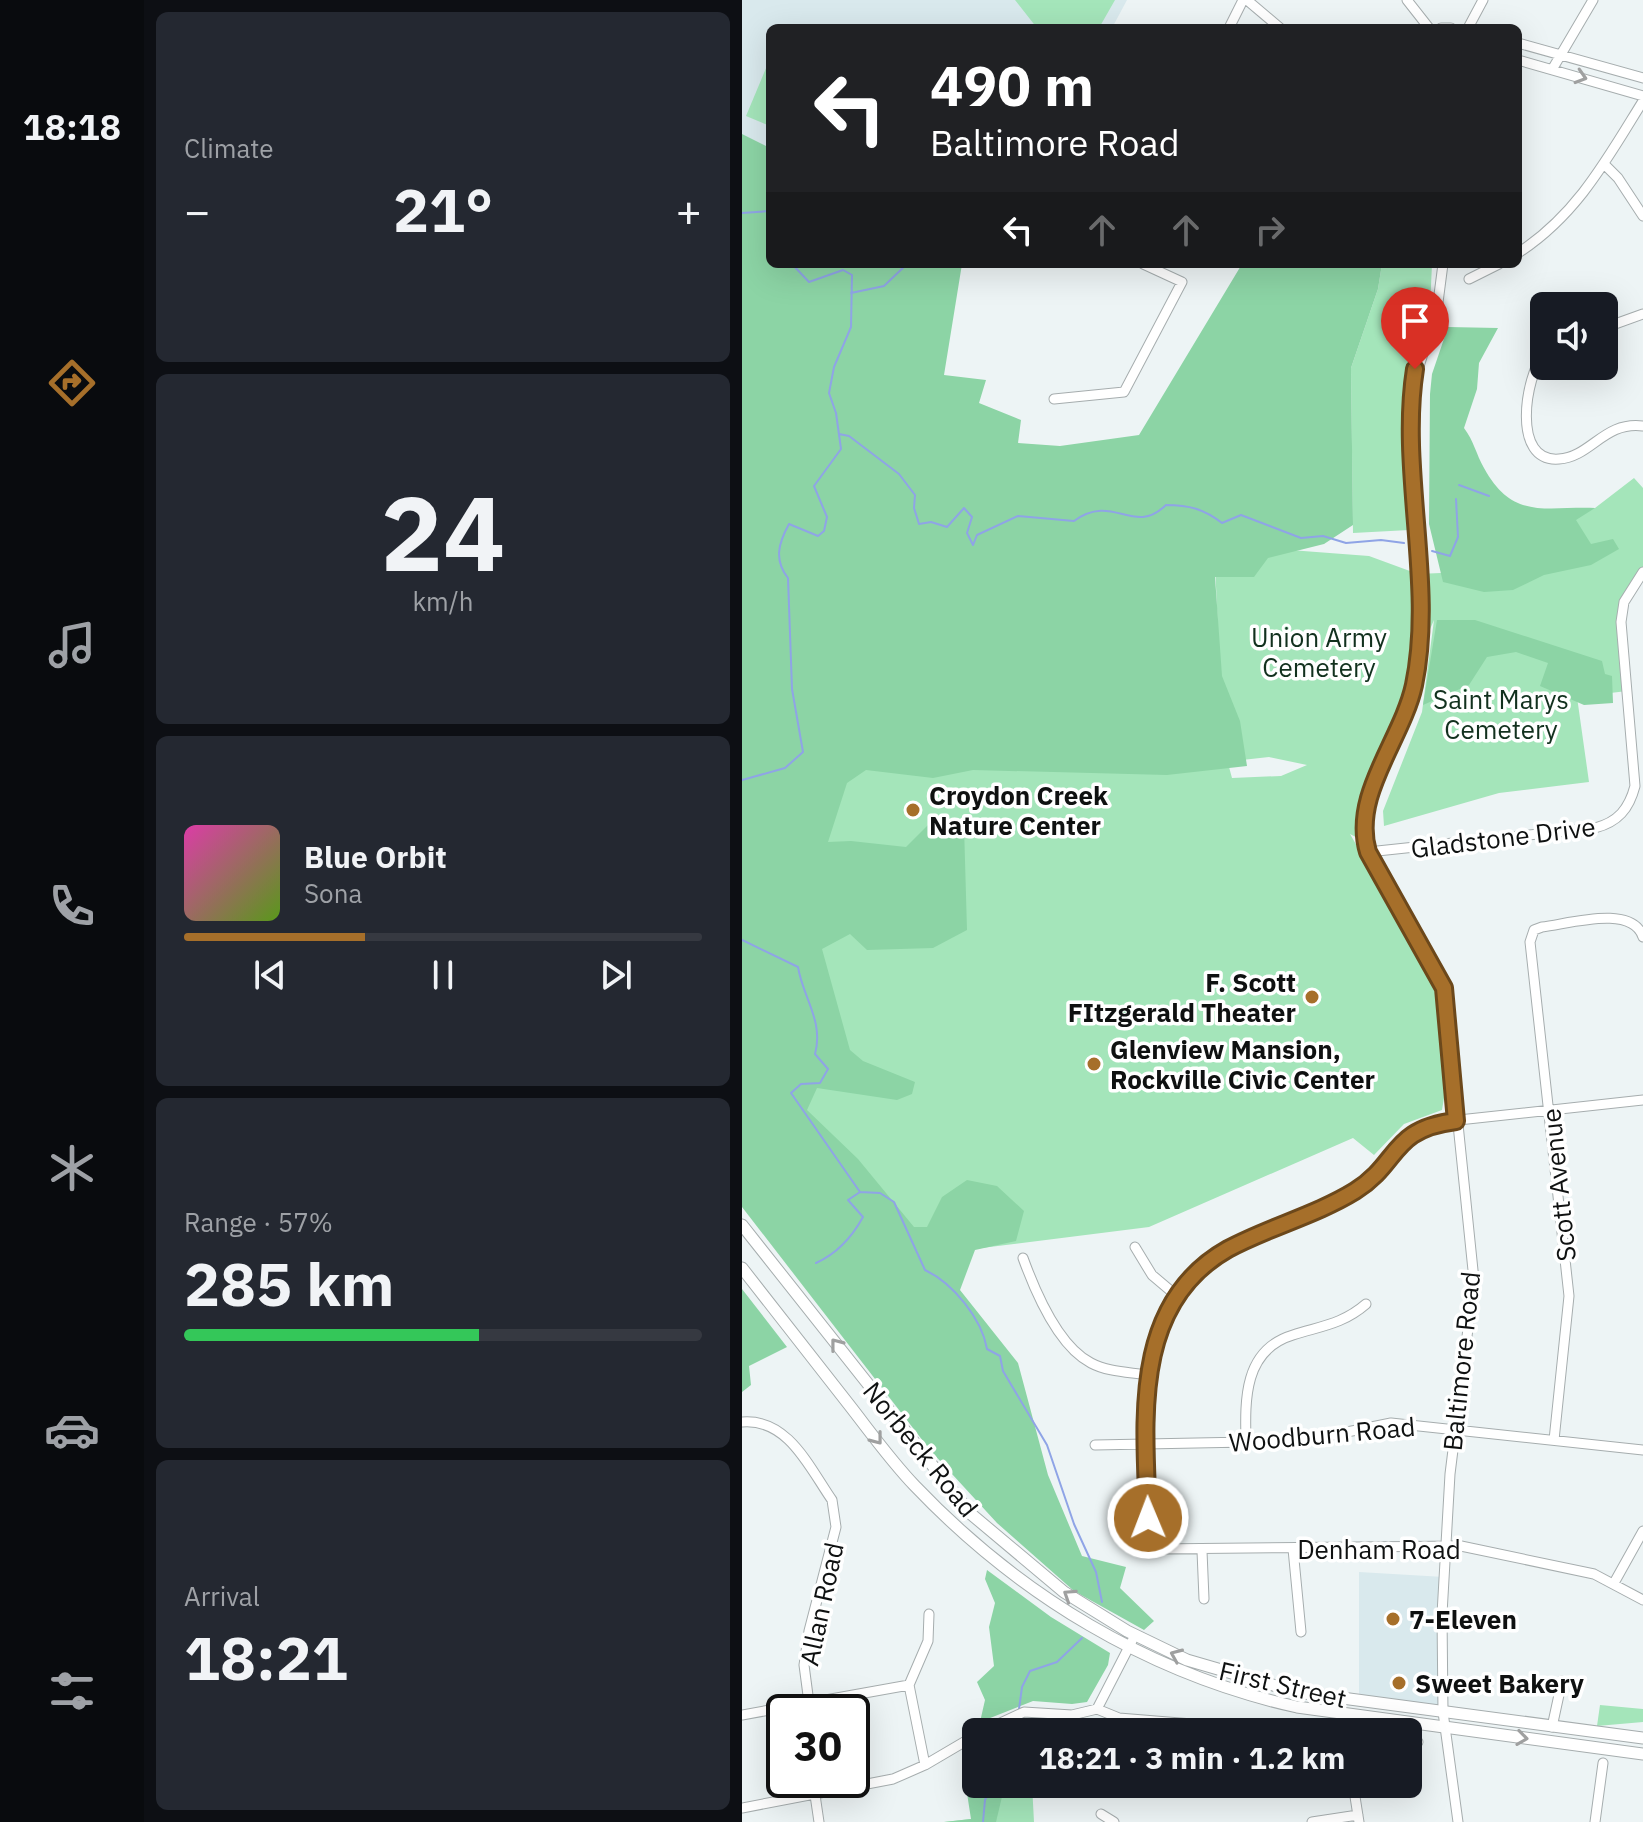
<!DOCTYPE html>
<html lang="en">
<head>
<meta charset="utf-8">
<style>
  body { margin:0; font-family:"IBM Plex Sans",sans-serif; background:#242831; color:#f1f3f6; height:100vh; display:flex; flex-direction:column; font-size:30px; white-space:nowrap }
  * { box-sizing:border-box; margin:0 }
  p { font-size:26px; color:#9ea1a6 }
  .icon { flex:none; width:44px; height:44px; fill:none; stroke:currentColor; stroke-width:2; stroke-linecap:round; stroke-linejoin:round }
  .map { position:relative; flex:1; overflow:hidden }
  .sheet { display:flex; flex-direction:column; gap:12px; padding:12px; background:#0d0f14; width:598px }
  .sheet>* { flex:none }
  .banner { position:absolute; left:24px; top:24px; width:756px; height:244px; border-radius:12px; box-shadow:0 8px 32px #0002; background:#202124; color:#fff; overflow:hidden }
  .buttons { position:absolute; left:788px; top:292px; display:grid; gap:16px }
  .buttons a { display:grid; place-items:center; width:88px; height:88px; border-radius:12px; background:#171b24; box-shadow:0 8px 32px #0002; font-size:40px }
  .speed { position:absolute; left:24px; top:1694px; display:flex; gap:16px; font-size:40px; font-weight:700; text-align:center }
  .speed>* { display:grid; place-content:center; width:104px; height:104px; border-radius:50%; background:#171b24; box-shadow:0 8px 32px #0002; line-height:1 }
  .speed .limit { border:4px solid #111; border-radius:12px; background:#fff; color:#111 }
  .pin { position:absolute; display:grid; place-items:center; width:68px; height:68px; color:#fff; margin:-82px -34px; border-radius:50% 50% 50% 0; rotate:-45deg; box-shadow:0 0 8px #0007 }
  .pin .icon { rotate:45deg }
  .me { position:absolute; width:88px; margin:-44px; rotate:359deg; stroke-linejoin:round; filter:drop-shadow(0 0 6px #0008) }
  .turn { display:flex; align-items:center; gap:28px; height:168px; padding:0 32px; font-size:36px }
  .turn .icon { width:104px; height:104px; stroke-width:2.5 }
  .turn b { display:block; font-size:56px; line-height:68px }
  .lanes { display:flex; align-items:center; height:76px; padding:0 32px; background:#0003; justify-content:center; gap:40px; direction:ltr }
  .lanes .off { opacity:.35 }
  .big { font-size:60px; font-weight:700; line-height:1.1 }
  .sheet .card { flex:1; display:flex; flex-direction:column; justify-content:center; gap:12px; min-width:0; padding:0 28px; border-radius:12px; background:#242831 }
  .sheet .dial { align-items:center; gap:0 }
  .dial b { font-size:104px; line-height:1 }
  .song { display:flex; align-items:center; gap:24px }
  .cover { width:96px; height:96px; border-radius:12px; background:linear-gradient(135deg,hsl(320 70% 55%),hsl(90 70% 35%)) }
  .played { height:8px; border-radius:4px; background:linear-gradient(90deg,#a66f2a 35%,#363941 35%) }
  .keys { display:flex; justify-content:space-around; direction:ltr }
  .heat { display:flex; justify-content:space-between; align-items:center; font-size:44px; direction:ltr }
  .charge { height:12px; border-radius:6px; background:linear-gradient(90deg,#34c759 57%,#363941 0) }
  .trip { position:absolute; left:220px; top:1718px; width:460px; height:80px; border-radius:12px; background:#171b24; box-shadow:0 8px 32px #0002; font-weight:700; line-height:80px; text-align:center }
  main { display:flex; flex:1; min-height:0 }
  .menu { display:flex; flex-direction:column; width:144px; justify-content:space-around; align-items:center; background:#090b0e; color:#9ea1a6 }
  .menu .icon { width:56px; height:56px }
  .menu .current { color:#a66f2a }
  .menu b { font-size:36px; color:#f1f3f6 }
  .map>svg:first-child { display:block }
  .built { fill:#d9e9ed }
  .green { fill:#a4e5ba }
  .forest { fill:#8cd4a5 }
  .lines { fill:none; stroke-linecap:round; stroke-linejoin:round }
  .stream { stroke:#8fa4e6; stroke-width:2 }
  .minor-casing { stroke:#a6adae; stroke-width:11 }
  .major-casing { stroke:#a6adae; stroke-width:13 }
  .minor { stroke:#fff; stroke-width:9 }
  .major { stroke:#fff; stroke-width:11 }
  .oneway { stroke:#9fa0a0 }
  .route-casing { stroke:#6c481b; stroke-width:20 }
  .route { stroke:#a66f2a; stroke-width:14 }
  .poi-dot { fill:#a66f2a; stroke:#fff; stroke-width:3 }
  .labels { text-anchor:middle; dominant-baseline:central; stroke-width:7; stroke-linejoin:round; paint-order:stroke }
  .park-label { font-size:26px; fill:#12311e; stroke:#fff }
  .poi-label { font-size:26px; font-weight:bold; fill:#0f1111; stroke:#fff; text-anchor:start }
  .street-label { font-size:26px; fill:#0f1111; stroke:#fff }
</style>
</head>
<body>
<main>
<nav class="menu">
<b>18:18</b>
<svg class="icon current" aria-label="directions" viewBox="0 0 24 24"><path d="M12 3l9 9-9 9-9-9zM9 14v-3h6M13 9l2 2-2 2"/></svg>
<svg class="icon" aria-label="music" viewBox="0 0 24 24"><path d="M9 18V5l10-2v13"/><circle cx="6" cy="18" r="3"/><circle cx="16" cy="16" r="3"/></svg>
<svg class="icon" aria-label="phone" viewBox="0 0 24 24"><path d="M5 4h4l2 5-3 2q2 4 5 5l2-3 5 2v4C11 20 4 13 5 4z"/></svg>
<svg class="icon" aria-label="climate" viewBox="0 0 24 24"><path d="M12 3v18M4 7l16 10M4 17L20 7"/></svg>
<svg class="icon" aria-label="car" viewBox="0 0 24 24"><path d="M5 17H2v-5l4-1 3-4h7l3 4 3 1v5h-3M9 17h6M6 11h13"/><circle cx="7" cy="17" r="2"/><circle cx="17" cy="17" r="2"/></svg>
<svg class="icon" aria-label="filters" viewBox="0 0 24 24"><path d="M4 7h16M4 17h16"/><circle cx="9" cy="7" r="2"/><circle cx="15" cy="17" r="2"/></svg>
</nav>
<section class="sheet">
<div class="card"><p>Climate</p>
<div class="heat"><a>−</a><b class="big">21°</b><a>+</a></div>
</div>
<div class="card dial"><b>24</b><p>km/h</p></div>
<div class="card">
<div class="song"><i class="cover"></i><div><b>Blue Orbit</b><p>Sona</p></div></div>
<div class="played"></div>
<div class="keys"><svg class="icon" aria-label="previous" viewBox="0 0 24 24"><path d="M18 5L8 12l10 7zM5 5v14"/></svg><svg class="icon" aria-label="pause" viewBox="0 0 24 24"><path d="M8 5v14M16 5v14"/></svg><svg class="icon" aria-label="next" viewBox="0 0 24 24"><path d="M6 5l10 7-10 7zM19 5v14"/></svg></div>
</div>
<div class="card"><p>Range · 57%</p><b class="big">285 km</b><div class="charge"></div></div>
<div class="card"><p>Arrival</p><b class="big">18:21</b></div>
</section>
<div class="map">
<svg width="901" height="1822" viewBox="0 0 901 1822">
  <rect width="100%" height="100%" fill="#edf4f5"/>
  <path class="built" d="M0,0h385l-15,28h-342v125l-28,-15z
    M617,1572l85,5 -1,135 -84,-11z"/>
  <path class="green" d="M273,0h100l-16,28h-62z
    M27,61h1v65l-24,-10z
    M0,224l28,22v18h23l315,250 20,1 5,17 16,-1 39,239 41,-3 3,11 49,-2 26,-11 -38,-8 -45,5 -9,-198 75,-14 79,6 49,18 90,-4 -11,-43 98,-19 39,-30 9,10v84l-19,31 -2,26 5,62 -50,6 12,85 -90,11 -115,33 -1,-15 39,-99 12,-92c-16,33 -19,66 -30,101 -13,40 -47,76 -39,121l-15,-8 90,155 8,107 -4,2 -2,12 -38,14 -30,31 -21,-17 -204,89 -240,30 -75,28 -21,-30 -71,-69z
    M640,264h50l-2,44 -26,83 5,139 -56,3 -2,-165 27,-79z
    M858,1705l43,4v13l-46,4z
    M240,1784h50l2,38h-90l27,-3z"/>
  <path class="forest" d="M0,134l28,14v116h192l-18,111 42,5 -7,23 42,17 -3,23 42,3 79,-11 103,-171h140l-4,25 -27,79 2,157 -29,19 -56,14 -14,19h-39l7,99 18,45 7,45 -80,9 -194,-5 -40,8 -67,-8 -19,13 -19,59 23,-1 55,6 24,-24 34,3 3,104 -34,18 -66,2 -17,-16 -28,15 28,101 13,11 52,21 -3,12 -15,6 -80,-12 -10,22 51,49 56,68h13l15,-30 25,-17 30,6 27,25 -8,30 -41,9 -15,40 58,73 30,112 34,81 44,11 -6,21 34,33 -10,9 -70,-39 -77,-68 -67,-73 -188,-243z
    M706,327l50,1 -19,35 -2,26 -13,39c10,13 12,26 20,40 29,53 62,38 111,40l-19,12 15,24 22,-5 6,10 -28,16 -47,10 -31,15 -29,2 -41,-10 -14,-58 1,-130 2,-20z
    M695,620h38l127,41 3,13 7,2 1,27 -29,2 -44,-19 8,-23 -32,-11 -29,5 -18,28 -46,20z
    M0,1289l45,58 -38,19 2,19 -9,7z
    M245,1570l64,47 59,36 -2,12 -21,37 -15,2 -39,-3 -53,21 5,-22 -8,-18 17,-16 -5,-39 6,-24 -10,-24z
    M234,1752v32h29l-9,38h-52l27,-3 -9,-58z"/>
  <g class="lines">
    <path class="stream" d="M0,213l28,-2
      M109,293l33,-7 23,-22
      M97,434l10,2 50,38 16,21 -1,13 5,16 12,-2 16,5 17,-19 8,9 -5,16 6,12 4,-10 41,-19 56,5c40,-29 59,16 92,-16 23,0 38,4 56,18l19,-8 60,23 22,-2 23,7 35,-3 23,3
      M717,485l30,11
      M690,551l18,5 8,-19 -2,-38
      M0,780l43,-12 18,-16 -11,-63 -4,-111c-14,-18 -10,-34 1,-54l29,12 6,-5 3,-14 -13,-31 27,-37 -5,-36 -7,-20 5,-26 17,-40 1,-52 -9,-5 -34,12 -17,-18
      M0,940l56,27c5,31 26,54 17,87l13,15 -8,14 -19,1 -10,9 69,99 20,1 14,9 31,68c28,13 57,49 62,79l13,7 3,15 44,74 27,79 22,48 6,30
      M74,1263c20,-9 36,-26 47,-46l-15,-17 12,-8
      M277,1709l3,-22 8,-16 27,-9 25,-24
      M267,1732l8,-12
      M241,1822l2,-22 9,-16"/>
    <defs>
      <path id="minor" d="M505,0l33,28
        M665,0l22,28
        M487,28l14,-28
        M699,28h10
        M726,28l15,-28
        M776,43l125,35
        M776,60l125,36
        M811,68l40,-68
        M862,164l14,14 25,38
        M776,253c59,-38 89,-94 125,-152
        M701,264l-6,46 -24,75 8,230c-1,36 -5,75 -18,109 -17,43 -49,81 -35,128l76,136 30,292 -24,194 -8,140 1,98 15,110
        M727,279l30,-15
        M862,328l39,-14
        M802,353c-19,24 -33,110 15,106 32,-2 45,-38 84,-33
        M312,399l70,-7 58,-110 -39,-18
        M626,852l227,-24c23,-6 34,-19 40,-42l-14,-164 3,-20 19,-30
        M901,1100l-212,23c-35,16 -49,53 -81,71 -39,21 -83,34 -122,56 -105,58 -82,192 -80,292l6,7 307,-3 133,28 49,26
        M393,1247l17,28 26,22
        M281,1258c12,33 35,88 68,105 17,9 37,9 56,12
        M0,1422c46,-4 67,45 90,78l4,27 -27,104 -5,34 5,38
        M812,1440l15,-144 -39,-354 4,-12 8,-3c27,-3 90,-23 101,10
        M504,1443c-1,-42 -3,-93 47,-108 28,-9 50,-11 73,-31
        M353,1445l208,-4 88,-18 252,27
        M551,1549l8,83
        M460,1551l2,48
        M872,1583l29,-52
        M355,1709l22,9 171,14
        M0,1715l167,-30
        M810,1727l10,-46
        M239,1732l43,-20 48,3 25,-6 35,-68
        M666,1741l10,1
        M183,1765l-16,-80 19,-44 1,-27
        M611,1784l6,38
        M73,1795l4,27
        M0,1808l151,-29 32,-14 51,-30
        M359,1814l13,8
        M570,1822l46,-7
        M853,1822l8,-59"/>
      <path id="major" d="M0,1225l229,289 93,78 63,39 60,29 110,32 346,46
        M0,1268c36,46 72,92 108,138 21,27 41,55 65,80 104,109 234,188 382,221l346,47"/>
    </defs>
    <use href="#minor" class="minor-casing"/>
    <use href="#major" class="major-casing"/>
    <use href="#minor" class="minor"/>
    <use href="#major" class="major"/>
  </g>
  <defs><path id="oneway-chevron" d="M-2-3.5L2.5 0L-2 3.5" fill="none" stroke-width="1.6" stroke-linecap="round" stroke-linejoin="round" transform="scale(2)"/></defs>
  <g class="oneway">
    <use href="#oneway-chevron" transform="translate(839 77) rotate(17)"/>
    <use href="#oneway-chevron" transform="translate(94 1344) rotate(-128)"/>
    <use href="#oneway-chevron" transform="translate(135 1439) rotate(52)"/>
    <use href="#oneway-chevron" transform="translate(327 1595) rotate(-147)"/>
    <use href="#oneway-chevron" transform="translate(434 1655) rotate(-157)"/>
    <use href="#oneway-chevron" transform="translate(780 1738) rotate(8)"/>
  </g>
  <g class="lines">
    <defs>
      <path id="route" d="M406,1518c-3,-95 -18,-214 80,-269 41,-22 88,-34 127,-58 45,-28 35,-62 101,-70l-12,-133 -76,-136c-17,-57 34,-112 46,-167 21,-100 -15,-215 1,-316"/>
    </defs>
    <use href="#route" class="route-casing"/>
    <use href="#route" class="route"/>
  </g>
  <g class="poi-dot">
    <circle cx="171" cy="810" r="8"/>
    <circle cx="570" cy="997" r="8"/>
    <circle cx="352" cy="1064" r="8"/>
    <circle cx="651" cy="1619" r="8"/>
    <circle cx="657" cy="1683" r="8"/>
  </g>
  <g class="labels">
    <g class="park-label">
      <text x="577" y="637">Union Army<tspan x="577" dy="30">Cemetery</tspan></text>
      <text x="759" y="699">Saint Marys<tspan x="759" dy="30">Cemetery</tspan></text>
    </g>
    <g class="poi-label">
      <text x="187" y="795">Croydon Creek<tspan x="187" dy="30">Nature Center</tspan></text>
      <text x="554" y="982" text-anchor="end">F. Scott<tspan x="554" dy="30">FItzgerald Theater</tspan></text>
      <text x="368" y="1049">Glenview Mansion,<tspan x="368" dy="30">Rockville Civic Center</tspan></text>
      <text x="667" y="1619">7-Eleven</text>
      <text x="673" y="1683">Sweet Bakery</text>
    </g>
    <g class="street-label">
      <text transform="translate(761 837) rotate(-7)">Gladstone Drive</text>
      <text transform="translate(816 1185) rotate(-96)">Scott Avenue</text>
      <text transform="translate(719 1361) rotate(-84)">Baltimore Road</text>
      <text transform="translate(580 1434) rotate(-5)">Woodburn Road</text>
      <text transform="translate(179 1449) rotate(51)">Norbeck Road</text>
      <text x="637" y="1549">Denham Road</text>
      <text transform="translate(79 1604) rotate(-78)">Allan Road</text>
      <text transform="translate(541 1684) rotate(13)">First Street</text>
    </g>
  </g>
</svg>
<div class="buttons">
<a><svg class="icon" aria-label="sound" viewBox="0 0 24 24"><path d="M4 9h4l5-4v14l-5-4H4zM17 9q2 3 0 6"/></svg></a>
</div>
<div class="speed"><div class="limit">30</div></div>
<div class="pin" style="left:673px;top:369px;background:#d93025"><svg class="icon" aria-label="arrive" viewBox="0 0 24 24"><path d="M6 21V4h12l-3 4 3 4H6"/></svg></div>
<svg class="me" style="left:406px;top:1518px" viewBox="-20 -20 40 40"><circle r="17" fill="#a66f2a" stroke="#fff" stroke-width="3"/><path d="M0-11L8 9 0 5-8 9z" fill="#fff"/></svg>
<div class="trip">18:21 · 3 min · 1.2 km</div>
<div class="banner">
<div class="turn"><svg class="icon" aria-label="left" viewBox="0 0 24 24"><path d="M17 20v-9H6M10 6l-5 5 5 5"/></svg><div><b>490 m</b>Baltimore Road</div></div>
<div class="lanes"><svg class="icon" aria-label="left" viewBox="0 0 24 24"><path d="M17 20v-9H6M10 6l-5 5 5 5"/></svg><svg class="icon off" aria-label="ahead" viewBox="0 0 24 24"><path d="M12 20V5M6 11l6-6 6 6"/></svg><svg class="icon off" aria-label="ahead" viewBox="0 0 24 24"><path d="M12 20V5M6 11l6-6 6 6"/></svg><svg class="icon off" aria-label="right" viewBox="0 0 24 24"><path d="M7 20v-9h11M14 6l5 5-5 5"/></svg></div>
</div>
</div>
</main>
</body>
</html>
